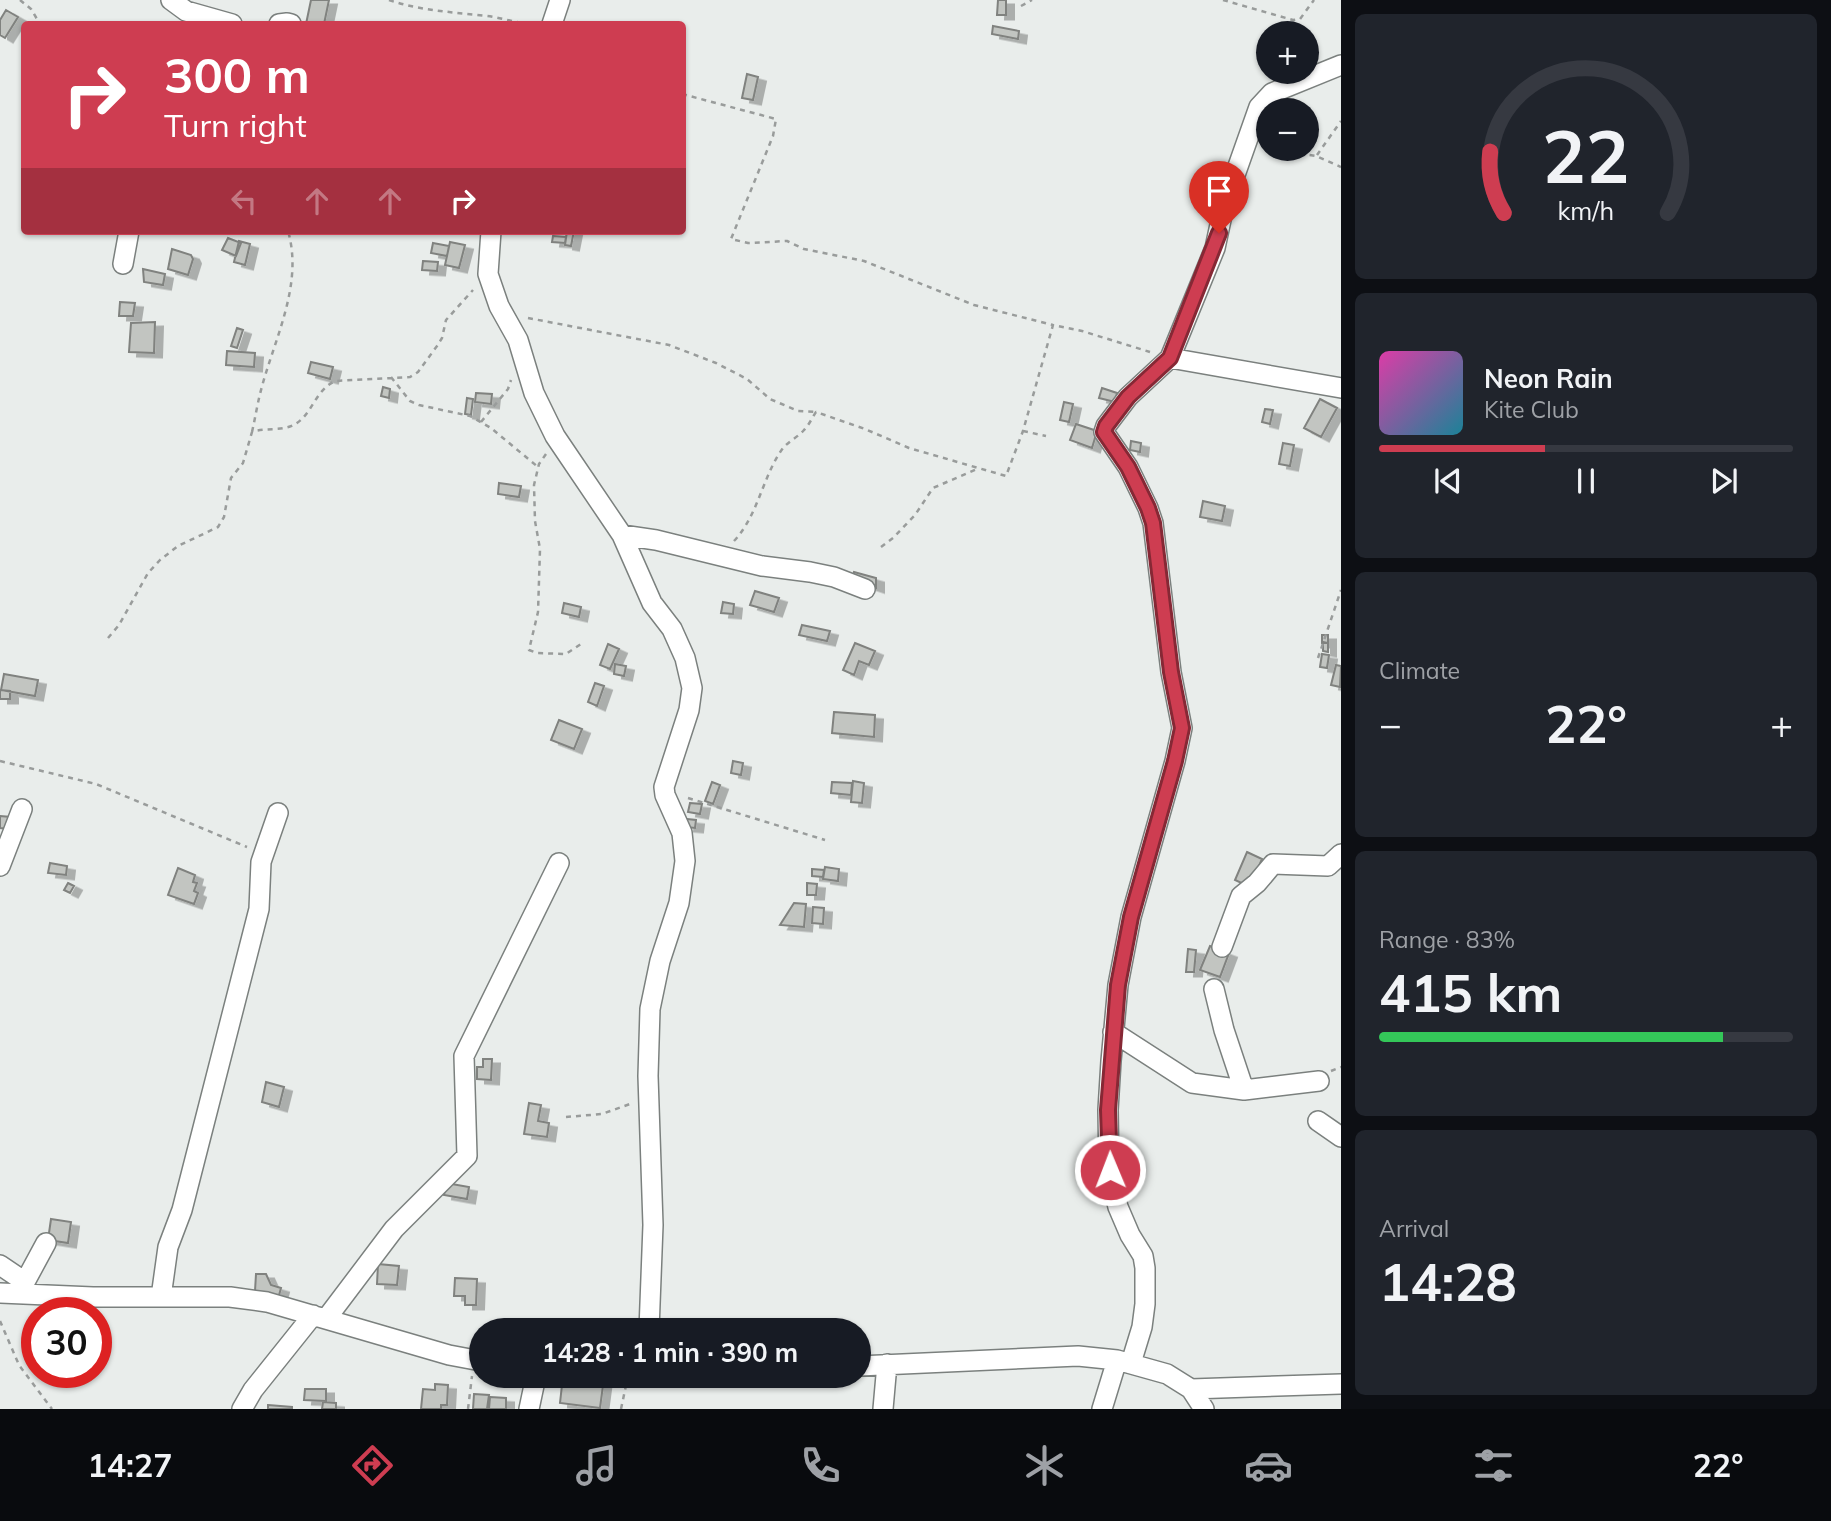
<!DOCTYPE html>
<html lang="en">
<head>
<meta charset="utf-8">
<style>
  body { margin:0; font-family:Mulish,sans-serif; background:#20242c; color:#f1f3f6; height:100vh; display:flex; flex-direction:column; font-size:26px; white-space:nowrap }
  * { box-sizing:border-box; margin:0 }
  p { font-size:23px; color:#9ea1a6 }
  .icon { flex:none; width:38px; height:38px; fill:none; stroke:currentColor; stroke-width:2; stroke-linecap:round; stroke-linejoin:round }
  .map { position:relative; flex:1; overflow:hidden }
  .panel { display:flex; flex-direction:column; gap:14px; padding:14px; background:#0d0f14; width:490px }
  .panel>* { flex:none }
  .banner { position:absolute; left:21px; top:21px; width:665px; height:214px; border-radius:7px; box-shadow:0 2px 5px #0004; background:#ce3d51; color:#fff; overflow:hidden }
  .tools { position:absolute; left:1256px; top:21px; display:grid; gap:14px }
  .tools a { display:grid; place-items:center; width:63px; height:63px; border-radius:50%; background:#171b24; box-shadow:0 2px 5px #0004; font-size:35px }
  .speed { position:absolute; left:21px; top:1297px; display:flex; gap:14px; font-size:35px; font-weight:700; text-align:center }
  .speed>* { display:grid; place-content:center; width:91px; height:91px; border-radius:50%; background:#171b24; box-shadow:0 2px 5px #0004; line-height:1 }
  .speed .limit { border:10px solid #d22; background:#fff; color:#111 }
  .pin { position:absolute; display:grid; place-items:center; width:60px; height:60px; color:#fff; margin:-72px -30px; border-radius:50% 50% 50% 0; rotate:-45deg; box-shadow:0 0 7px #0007 }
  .pin .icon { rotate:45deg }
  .me { position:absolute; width:77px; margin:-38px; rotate:359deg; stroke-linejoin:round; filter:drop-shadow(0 0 5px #0008) }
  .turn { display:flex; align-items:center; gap:24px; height:147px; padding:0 28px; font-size:32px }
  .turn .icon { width:91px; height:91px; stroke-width:2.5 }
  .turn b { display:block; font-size:49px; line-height:60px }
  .lanes { display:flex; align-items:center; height:66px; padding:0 28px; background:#0003; justify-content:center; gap:35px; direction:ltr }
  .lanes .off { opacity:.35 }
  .big { font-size:52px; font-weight:700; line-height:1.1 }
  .panel .widget { flex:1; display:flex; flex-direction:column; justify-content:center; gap:10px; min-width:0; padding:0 24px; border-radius:10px; background:#20242c }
  .panel .dial { align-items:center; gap:0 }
  .dial svg { height:182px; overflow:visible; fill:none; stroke:#363941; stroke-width:7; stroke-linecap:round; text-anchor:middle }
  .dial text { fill:#f1f3f6; stroke:none }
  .song { display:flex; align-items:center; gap:21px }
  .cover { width:84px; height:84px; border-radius:10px; background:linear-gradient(135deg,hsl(320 70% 55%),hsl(190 70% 35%)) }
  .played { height:7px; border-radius:4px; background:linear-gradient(90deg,#ce3d51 40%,#363941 40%) }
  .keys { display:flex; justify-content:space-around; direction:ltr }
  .heat { display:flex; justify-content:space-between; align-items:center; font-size:38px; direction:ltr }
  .charge { height:10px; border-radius:5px; background:linear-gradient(90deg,#34c759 83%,#363941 0) }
  .trip { position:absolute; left:469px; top:1318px; width:402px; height:70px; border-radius:35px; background:#171b24; box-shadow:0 2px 5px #0004; font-weight:700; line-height:70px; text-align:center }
  .dock { display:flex; height:112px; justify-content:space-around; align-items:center; background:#090b0e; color:#9ea1a6 }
  .dock .icon { width:49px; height:49px }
  .dock .current { color:#ce3d51 }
  .dock b { font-size:32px; color:#f1f3f6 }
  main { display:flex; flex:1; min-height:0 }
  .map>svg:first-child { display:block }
  .building { fill:#c2c5c1; stroke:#80827f; stroke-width:2; filter:url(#shadow) }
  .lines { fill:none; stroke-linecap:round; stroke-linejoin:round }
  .minor-casing { stroke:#7b807e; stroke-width:22 }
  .path { stroke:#999c9b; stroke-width:2.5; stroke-dasharray:5 5; stroke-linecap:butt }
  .minor { stroke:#fff; stroke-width:19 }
  .route-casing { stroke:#862835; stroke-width:18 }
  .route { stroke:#ce3d51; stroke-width:12 }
</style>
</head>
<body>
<main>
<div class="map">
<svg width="1341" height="1409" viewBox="0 0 1341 1409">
  <defs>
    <filter id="shadow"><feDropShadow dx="8" dy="4.5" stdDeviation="0" flood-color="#0004"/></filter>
  </defs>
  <rect width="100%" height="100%" fill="#e9edeb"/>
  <path class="building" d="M311,0h18l-5,24h-18z
    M998,0h8v15h-9z
    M6,10l12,7 -13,21 -5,-3v-15z
    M993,26l26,5 -1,8 -26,-5z
    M747,74l11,3 -5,23 -11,-2z
    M567,231h7l-3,15 -6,-1z
    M553,236l13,1 -1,6 -13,-1z
    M228,238l13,5 -5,13 -14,-6z
    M239,241l11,3 -5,21 -11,-3z
    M450,242l15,3 -6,23 -14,-3z
    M433,243l16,3 -2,10 -16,-3z
    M172,249l19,6 2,4 -5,16 -20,-6z
    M423,261l15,1 -1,9 -15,-1z
    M143,269l22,5 -2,11 -19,-3z
    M120,302l15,1 -2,13h-14z
    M155,322l-1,31 -25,-1 2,-29z
    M237,328l6,2 -6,18 -6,-2z
    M227,351l28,2 -1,14 -28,-2z
    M311,362l22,5 -3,12 -22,-6z
    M383,387l7,2 -1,9 -8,-2z
    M1102,388l15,5 -2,9 -16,-4z
    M476,393l16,1 -1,10 -16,-2z
    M467,398l6,1 -2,16 -6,-1z
    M1320,399l17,9 -16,29 -17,-9z
    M1064,402l9,2 -4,18 -9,-2z
    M1265,409l8,1 -3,14 -8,-2z
    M1076,424l21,7 -5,17 -22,-8z
    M1131,441l10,2 -1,9 -10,-2z
    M1283,443l11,2 -4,21 -11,-2z
    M499,483l22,3 -2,11 -21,-3z
    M1203,501l22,5 -3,15 -22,-4z
    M854,572l22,6v10l-24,-8z
    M755,591l24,7 -5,14 -24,-7z
    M723,602l11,2 -1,10 -12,-1z
    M564,603l17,4 -2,10 -17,-4z
    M802,625l28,6 -3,10 -28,-6z
    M1322,635h6v8h-6z
    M1323,642l5,1v9l-5,-1z
    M855,643l20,8 -6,14 -10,-4 -5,14 -11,-5z
    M608,644l11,5 -9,20 -10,-4z
    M1322,654l7,1 -2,13 -7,-1z
    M615,664l11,2 -2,10 -10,-2z
    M1336,665l5,1 -1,21 -9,-2z
    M4,674l34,6 -3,16 -34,-6z
    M595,683l9,3 -7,20 -9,-4z
    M0,690l10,1v8h-10z
    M834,712l41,3 -1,22 -42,-4z
    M559,720l23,9 -8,20 -23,-9z
    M733,761l10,2 -2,12 -10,-2z
    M853,781l11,2 -2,20 -11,-1z
    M712,782l8,3 -7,19 -8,-3z
    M832,782l20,1 -1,12 -20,-2z
    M690,803l12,1 -2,10 -12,-2z
    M0,816l11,1 -2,12 -9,-1z
    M687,819l9,1 -1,8 -9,-1z
    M1247,852l15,7 -12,28 -15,-7z
    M50,863l17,3 -1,9 -18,-2z
    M825,867l14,2 -1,12 -15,-2z
    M178,868l17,7 -2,7 4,1 -3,8 4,2 -4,11 -26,-9z
    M812,869l12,1 -1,7 -11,-1z
    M68,883l6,3 -4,7 -6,-3z
    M807,883l10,1 -1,11h-9z
    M794,903l12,1 -2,23 -24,-2z
    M813,907l11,1 -1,16 -11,-1z
    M1210,946l19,7 -9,24 -20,-7z
    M1188,949l8,1 -2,22h-8z
    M483,1059h9l-1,21 -14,-1v-12h6z
    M266,1082l18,5 -5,20 -17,-5z
    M529,1103l12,2 -3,16 11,2 -2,14 -23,-3z
    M446,1183l23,4 -2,12 -23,-4z
    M51,1219l20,3 -3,21 -20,-3z
    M378,1264l21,2 -2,19 -20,-1z
    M256,1274h10l5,11 10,3 -3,11 -23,-8z
    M455,1278l22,1 -1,26h-11v-9h-11z
    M563,1376l41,2 -4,30 -40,-5z
    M435,1384l13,1 -1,20h-6v4h-20l2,-20 12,1z
    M305,1389h21v12l-22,-1z
    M474,1394l15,1 -2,14h-14z
    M490,1397l16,1v11h-17z
    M323,1402l13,1v6h-14z
    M268,1405l24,2v2h-24z"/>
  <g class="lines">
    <defs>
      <path id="minor" d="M171,0l15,11 46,13
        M279,24l8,-1 4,1
        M552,24l8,-24
        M491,231l-3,43 11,32 19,34 16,53 21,43 67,99 30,68 20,26 13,29 7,30 -3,22 -25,77 1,8 17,38 3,28 -6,42 -19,58 -10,48 -2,67 5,149 -4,105
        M123,264l6,-33
        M1170,358l171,30
        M622,535l34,5 106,26 48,6 24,5 31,12
        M0,866l22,-57
        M1222,947l19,-51 16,-13 16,-19 55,2 13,-12
        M1214,989l10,41 20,60
        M1113,1032l79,51 52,7 75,-9
        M1318,1121l23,16
        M0,1265l25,17
        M0,1293l93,4h137l37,5 182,53 32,6
        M19,1293l27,-50
        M161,1297l7,-50 14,-37 77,-301 2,-47 17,-49
        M326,1319l68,-90 73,-73 -3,-100 95,-193
        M1131,1363l11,-36 3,-23v-36l-2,-12 -13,-21 -12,-28 -9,-37 -1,-60 3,-49 7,-76 13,-68 44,-156 7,-33 -11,-56 -18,-149 -5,-15 -20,-41 -24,-35 2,-6 22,-29 42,-39 45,-110 9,-42 35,-99 13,-14 69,-28
        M859,1366l219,-10 39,4 50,14 24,15 13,20
        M1191,1389l150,-5
        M242,1409l11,-19 60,-75
        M529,1409l7,-33
        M883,1409l4,-45
        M1102,1409l15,-49"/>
    </defs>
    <use href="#minor" class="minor-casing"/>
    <path class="path" d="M20,0l11,9 9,15
      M389,0c32,11 64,12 98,16 16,2 31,8 48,8
      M1223,0l70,20 7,-1 14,-19
      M1021,6l11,-6
      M682,94l94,25 -3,17 -42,103 17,4 39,-2 17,8 60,12 110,44 79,20
      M1270,149l46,7 25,11
      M1317,155l24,-34
      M528,318l141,27 47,18 31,16 23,20 28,12 18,1
      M391,377l19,24 9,4 51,11 21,12 47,39
      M481,422l27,-33 3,-9
      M1023,431l23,5
      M252,432c3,-13 5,-26 8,-38 13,-53 44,-108 28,-163
      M546,454l-7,10 -5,21 1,36 5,28 -2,63 -9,38 8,3 29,1 15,-10
      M734,541c25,-27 28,-64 49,-93 6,-7 15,-11 21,-18 5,-5 8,-12 12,-18l49,17 44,19 97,28 17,-45 30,-106 29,6 68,21
      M881,547l12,-9 22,-23 18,-27 44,-19
      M108,638l11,-13 29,-52 12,-13 18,-14 40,-19 6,-10 7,-39 12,-15 9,-31c14,-5 32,0 45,-9 16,-11 18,-32 38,-42l75,-4 8,-5 19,-26 5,-8 4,-18 27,-30
      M1318,658l23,-68
      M0,761l96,23 151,63
      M688,798l137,42
      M1331,1071l10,-4
      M566,1117l36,-3 28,-10
      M0,1321l19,44 33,44
      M468,1409l4,-33
      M621,1409l7,-33"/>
    <use href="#minor" class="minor"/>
  </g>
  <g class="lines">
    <defs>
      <path id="route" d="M1110,1170l-2,-60 10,-125 13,-68 44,-156 7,-33 -11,-56 -18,-149 -5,-15 -20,-41 -24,-35 2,-6 22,-29 42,-39 49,-125"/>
    </defs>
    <use href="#route" class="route-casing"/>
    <use href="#route" class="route"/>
  </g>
</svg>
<div class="tools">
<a>+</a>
<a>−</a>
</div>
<div class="speed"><div class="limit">30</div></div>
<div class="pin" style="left:1219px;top:233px;background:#d93025"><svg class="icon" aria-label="arrive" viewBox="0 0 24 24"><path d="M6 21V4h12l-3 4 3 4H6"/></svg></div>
<svg class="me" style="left:1110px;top:1170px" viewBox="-20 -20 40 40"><circle r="17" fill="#ce3d51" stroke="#fff" stroke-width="3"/><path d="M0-11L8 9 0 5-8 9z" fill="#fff"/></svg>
<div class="trip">14:28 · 1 min · 390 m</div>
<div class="banner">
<div class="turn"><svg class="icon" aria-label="right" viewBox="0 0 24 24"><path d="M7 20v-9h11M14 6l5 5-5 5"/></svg><div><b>300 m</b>Turn right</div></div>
<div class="lanes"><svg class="icon off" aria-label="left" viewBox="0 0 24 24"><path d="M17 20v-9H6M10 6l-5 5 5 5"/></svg><svg class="icon off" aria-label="ahead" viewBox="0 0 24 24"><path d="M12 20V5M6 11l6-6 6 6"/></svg><svg class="icon off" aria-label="ahead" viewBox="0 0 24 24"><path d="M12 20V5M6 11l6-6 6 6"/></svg><svg class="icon" aria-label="right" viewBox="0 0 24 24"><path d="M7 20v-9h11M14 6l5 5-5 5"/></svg></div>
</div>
</div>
<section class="panel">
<div class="widget dial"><svg viewBox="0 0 100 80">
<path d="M14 69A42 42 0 1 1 86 69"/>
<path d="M14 69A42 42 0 0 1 8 42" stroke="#ce3d51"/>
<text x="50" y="56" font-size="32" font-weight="700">22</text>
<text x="50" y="72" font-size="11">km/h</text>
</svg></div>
<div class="widget">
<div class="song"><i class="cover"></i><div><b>Neon Rain</b><p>Kite Club</p></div></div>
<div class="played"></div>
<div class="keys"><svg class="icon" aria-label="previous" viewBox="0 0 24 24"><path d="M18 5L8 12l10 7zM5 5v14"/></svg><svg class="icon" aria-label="pause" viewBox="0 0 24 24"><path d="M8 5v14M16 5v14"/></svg><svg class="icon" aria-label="next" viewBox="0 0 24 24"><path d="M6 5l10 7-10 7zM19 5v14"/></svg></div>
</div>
<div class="widget"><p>Climate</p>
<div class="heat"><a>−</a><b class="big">22°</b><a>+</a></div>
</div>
<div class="widget"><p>Range · 83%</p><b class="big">415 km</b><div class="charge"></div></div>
<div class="widget"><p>Arrival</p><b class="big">14:28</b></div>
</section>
</main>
<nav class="dock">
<b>14:27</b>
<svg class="icon current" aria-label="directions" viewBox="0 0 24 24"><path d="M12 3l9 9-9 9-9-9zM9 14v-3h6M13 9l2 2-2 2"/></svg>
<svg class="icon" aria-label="music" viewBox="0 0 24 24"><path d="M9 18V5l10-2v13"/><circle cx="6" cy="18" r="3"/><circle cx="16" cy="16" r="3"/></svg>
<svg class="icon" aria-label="phone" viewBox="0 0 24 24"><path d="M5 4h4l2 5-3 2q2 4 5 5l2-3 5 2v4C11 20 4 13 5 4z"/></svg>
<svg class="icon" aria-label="climate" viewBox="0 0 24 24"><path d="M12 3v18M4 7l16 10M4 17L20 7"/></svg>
<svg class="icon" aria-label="car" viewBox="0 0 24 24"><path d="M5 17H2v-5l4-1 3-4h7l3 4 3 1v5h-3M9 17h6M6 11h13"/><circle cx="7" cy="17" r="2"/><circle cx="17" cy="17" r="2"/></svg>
<svg class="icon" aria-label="filters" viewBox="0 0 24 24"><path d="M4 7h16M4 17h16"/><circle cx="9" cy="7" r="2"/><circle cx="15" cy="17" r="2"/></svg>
<b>22°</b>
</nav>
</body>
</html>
